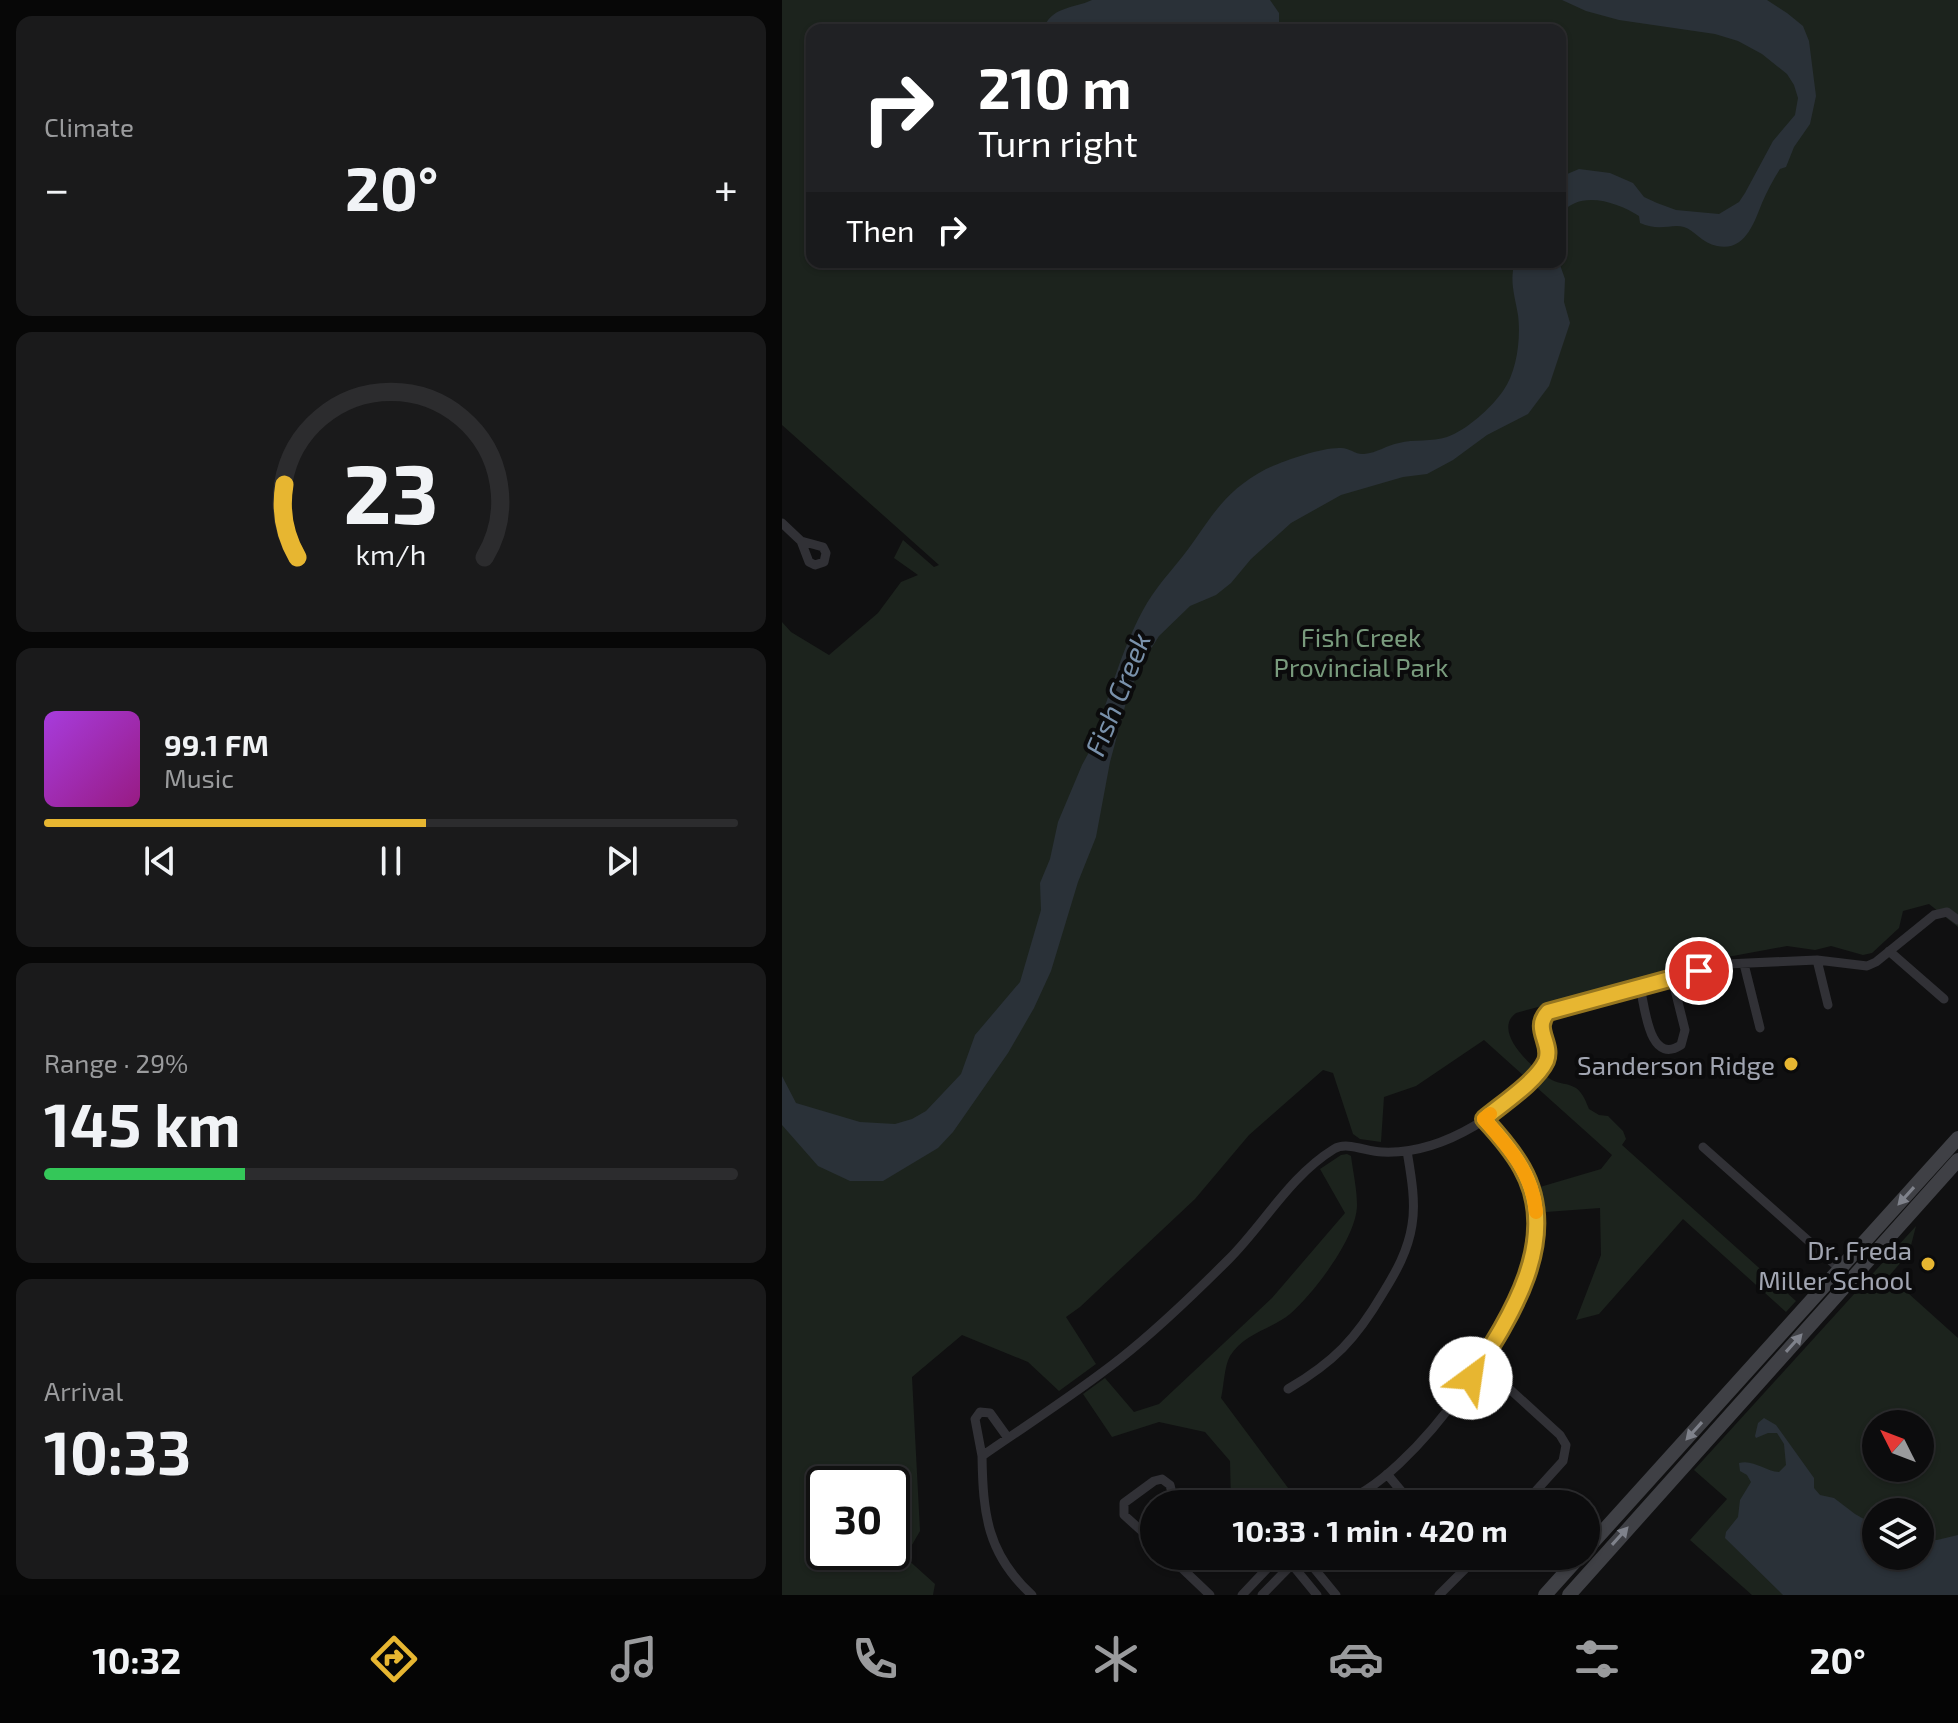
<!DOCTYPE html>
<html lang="en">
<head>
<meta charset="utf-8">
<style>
  body { margin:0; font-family:"Exo 2",sans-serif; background:#1a1a1b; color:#f1f3f6; height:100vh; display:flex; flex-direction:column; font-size:30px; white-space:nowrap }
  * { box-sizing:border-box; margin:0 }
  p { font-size:26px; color:#9a9b9d }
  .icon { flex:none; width:44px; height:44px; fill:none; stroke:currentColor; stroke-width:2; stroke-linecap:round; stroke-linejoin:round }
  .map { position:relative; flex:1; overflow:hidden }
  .side { display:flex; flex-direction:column; gap:16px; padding:16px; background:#070707; width:782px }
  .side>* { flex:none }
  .top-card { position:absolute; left:24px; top:24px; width:760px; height:244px; border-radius:16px; box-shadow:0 2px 6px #0004,0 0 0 2px #2c2c2e; background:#202124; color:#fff; overflow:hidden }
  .needle { width:52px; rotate:312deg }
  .buttons { position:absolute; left:1080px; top:1410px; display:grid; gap:16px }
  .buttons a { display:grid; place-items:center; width:72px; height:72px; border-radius:50%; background:#0c0c0d; box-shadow:0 2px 6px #0004,0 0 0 2px #2c2c2e; font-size:40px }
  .speed { position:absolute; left:24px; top:1466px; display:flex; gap:16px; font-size:40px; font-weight:700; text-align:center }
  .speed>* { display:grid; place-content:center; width:104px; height:104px; border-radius:50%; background:#0c0c0d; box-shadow:0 2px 6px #0004,0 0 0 2px #2c2c2e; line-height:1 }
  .speed .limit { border:4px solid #111; border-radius:12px; background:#fff; color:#111 }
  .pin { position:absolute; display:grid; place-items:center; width:68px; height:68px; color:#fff; margin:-34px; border:4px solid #fff; border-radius:50%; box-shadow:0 2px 8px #0007 }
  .me { position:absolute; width:88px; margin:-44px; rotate:31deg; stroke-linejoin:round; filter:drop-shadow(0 0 6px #0008) }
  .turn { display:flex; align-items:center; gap:28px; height:168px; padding:0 40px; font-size:36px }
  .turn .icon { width:104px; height:104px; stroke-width:2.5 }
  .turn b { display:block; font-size:56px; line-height:68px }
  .then { display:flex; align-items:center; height:76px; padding:0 40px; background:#0003; gap:16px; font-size:30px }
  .big { font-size:60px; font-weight:700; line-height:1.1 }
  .side .tile { flex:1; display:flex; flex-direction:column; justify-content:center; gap:12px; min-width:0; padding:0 28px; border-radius:16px; background:#1a1a1b }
  .side .dial { align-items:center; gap:0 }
  .dial svg { height:208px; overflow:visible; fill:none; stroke:#2c2c2e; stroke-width:7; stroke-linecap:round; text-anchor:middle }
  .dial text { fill:#f1f3f6; stroke:none }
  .song { display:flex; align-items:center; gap:24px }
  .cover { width:96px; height:96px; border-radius:12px; background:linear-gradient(135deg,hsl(280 70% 55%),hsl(310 70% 35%)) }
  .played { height:8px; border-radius:4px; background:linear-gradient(90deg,#e7b631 55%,#2c2c2e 55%) }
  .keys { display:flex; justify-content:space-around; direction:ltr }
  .heat { display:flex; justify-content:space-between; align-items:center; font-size:44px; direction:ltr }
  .charge { height:12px; border-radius:6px; background:linear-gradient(90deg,#34c759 29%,#2c2c2e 0) }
  .trip { position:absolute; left:358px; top:1490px; width:460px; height:80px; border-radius:40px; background:#0c0c0d; box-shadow:0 2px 6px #0004,0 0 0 2px #2c2c2e; font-weight:700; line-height:80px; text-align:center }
  .dock { display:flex; height:128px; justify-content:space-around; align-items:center; background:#050505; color:#9a9b9d }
  .dock .icon { width:56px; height:56px }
  .dock .selected { color:#e7b631 }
  .dock b { font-size:36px; color:#f1f3f6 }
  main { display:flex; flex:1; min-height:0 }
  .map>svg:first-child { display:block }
  .green { fill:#1c231d; fill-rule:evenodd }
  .water { fill:#2a3138 }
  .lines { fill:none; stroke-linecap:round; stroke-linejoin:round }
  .minor { stroke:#313136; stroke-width:9 }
  .secondary { stroke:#3f4045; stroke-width:14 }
  .oneway { fill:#7f828b }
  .route-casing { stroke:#967620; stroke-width:20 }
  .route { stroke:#e7b631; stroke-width:14 }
  .slow { stroke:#f59e0b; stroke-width:14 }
  .poi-dot { fill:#e7b631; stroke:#0b0b0c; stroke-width:3 }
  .labels { text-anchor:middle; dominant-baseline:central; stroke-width:8; stroke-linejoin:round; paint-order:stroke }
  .park-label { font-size:26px; fill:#799b7d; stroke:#0b0b0c }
  .poi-label { font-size:26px; fill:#a1a5b1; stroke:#0b0b0c; text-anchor:end }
  .water-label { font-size:28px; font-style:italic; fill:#7991ab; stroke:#0b0b0c }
</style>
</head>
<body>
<main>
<section class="side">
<div class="tile"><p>Climate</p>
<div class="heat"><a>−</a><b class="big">20°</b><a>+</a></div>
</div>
<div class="tile dial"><svg viewBox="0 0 100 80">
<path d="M14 69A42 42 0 1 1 86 69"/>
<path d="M14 69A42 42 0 0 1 9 41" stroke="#e7b631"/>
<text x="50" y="56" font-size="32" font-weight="700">23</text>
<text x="50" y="72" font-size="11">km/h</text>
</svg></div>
<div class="tile">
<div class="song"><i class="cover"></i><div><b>99.1 FM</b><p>Music</p></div></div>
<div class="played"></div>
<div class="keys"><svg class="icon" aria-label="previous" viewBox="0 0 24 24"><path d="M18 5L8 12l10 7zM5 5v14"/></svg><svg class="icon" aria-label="pause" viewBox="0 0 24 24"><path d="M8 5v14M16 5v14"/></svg><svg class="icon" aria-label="next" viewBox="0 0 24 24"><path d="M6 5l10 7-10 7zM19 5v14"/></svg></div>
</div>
<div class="tile"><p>Range · 29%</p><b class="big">145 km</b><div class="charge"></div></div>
<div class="tile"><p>Arrival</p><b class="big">10:33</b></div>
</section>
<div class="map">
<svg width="1176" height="1595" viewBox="0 0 1176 1595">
  <rect width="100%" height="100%" fill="#101011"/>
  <path class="green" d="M0,0h1176v927l-29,-23 -26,7 -4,17 -27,25 -9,2 -32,-9 -16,4 -28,-4 -65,12 -206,55c-25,18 17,57 36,67 7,4 16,3 24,8 7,5 10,14 13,21l10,6 9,1 15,15 3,8 -4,6 174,156 -10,11 -103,-93 -84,95 -23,6 25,-65 -1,-47 -54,4 -6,-25 61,-18 11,-14 -128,-115 -68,46 -32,11 -3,45 -21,-3 -7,-5 -20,-61 -10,-3 -74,65 -54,64 -115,108 -14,10 30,47 -37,27 -31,-29 -66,-27 -50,42 8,154 -15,26 30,27 -2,11h-151v-973l9,10 38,23 49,-42 23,-31 17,-7 -24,-17 9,-18 31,27 5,-2 -157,-140zM30,30h748v232h-748zM42,1484h68v68h-68z
    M565,1154l4,2c2,16 6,33 6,49 0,32 -43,88 -67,109 -18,15 -46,19 -60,42 -6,11 -6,30 -9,42l79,106h-69l-1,-43 -25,-29 -46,-10 -47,15 -29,-43 22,-16 29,34 25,-8 113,-106 73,-85 -25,-44 21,-14z
    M1134,1226l-7,27 -20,23 69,62v257h-206l-62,-55 37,-41 -33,-29zM1094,1424h44v44h-44zM1094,1512h44v44h-44z"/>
  <path class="water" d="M310,0h178l9,13v17h-236c8,-24 30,-21 49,-30z
    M780,0h205l20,13 16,13 6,15 7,55 -6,28 -16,23 -8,20 -6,2c-7,11 -13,22 -18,34 -8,20 -17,49 -45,43 -15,-3 -23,-16 -33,-19 -12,-4 -24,5 -44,-4l-1,-7c-22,-14 -60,-27 -79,-1v-38l19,-8 31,4 23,10 11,14 13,6 19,7 43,4 20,-12 6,-9 28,-52 22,-26 3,-17 -4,-13 -7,-11 -25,-20 -24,-13 -23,-7 -96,-14 -33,-9z
    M733,262h44l6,17 -1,23 6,21 -21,63 -21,28 -41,21 -34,25 -26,14 -24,3 -62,18 -50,28 -40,36 -20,24 -15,12 -26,11 -31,30 -17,27 -14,32 -18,67 -14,75 -18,45 -27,89 -17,37 -26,45 -55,79 -15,16 -55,33h-33l-32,-15 -36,-41v-49l14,27 64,19 35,2 17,-5 14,-8 35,-37 14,-39 45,-53 21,-72 -1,-27 10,-24 8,-37 24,-57 12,-22 6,-2v-7l-4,-2c16,-43 27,-88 51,-129 14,-23 32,-40 47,-62 23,-33 35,-52 72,-72 17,-8 56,-22 75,-21 9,0 15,7 23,6 13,-1 23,-9 35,-11 15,-4 33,-1 48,-6 20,-7 44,-29 56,-46 14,-19 18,-53 15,-76 -3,-19 -9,-34 -3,-53z
    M982,1418l12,7 38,53v10l6,7 14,3 21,16 21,12v30h44v-16h17l21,-5v60h-175l-58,-57 1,-6 12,-15 2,-17 11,-18 -4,-7 -7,-4 -1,-8c14,-4 26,8 40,9l7,-7 -2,-21 -7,-11h-9l-12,5 -1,-2 3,-13z"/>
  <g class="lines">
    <path class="minor" d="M0,523l19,18 8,21 6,3 9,-3 2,-9 -3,-6 -22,-6
      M1107,951l55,48
      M1035,960l11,45
      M962,964l16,64
      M858,987c5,20 9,79 41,58l4,-15 -13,-52
      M921,1147l137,122
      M699,1363l79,72 6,10 -3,16 -39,43
      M506,1389c46,-27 68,-50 95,-96 13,-21 25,-42 29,-68 4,-23 -1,-50 -5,-74
      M200,1456l-7,-37 5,-7 10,1 18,25
      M605,1474l25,30
      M554,1504c76,-19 201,-201 201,-278 0,-44 -26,-75 -53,-107
      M358,1529l14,-16
      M372,1542l-30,-27v-12l30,-22 8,-2 8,6 2,8 -10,11
      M387,1556l41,39
      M503,1556l32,39
      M522,1556l32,39
      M681,1556l8,7 7,-7
      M250,1595c-45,-41 -49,-81 -50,-139 46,-32 95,-63 139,-98 38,-30 74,-65 108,-99 35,-35 61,-83 105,-110 13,-8 33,3 48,3 62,3 129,-42 164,-91l-5,-39 11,-12 174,-46 91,-4 50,6 9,-4 58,-47 13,-3 11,8
      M460,1595l37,-39
      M480,1595l38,-39
      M657,1595l32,-32"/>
    <path class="secondary" d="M804,1550l372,-412
      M763,1595l35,-39
      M787,1595l389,-435"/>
  </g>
  <defs><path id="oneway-solid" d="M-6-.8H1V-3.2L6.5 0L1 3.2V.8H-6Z" transform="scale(2)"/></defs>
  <g class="oneway">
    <use href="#oneway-solid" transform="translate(1124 1196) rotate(132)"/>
    <use href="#oneway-solid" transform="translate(1012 1343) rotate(-48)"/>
    <use href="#oneway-solid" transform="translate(912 1431) rotate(132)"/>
    <use href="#oneway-solid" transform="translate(838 1536) rotate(-48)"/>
  </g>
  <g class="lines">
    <defs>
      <path id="route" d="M689,1378c39,-60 91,-139 51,-210 -10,-18 -24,-34 -38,-49 18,-15 53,-38 62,-58 7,-18 -14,-32 2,-49l151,-41"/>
    </defs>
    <use href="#route" class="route-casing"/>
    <use href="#route" class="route"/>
    <path class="slow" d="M708,1114l-6,5c24,27 49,55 52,93"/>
  </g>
  <g class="poi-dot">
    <circle cx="1009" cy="1064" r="8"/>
    <circle cx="1146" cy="1264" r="8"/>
  </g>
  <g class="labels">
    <g class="park-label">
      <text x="579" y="636">Fish Creek<tspan x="579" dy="30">Provincial Park</tspan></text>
    </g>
    <g class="poi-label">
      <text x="993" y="1064">Sanderson Ridge</text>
      <text x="1130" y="1249">Dr. Freda<tspan x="1130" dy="30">Miller School</tspan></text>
    </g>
    <g class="water-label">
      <text transform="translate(335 694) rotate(-68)">Fish Creek</text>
    </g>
  </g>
</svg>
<div class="buttons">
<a><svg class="needle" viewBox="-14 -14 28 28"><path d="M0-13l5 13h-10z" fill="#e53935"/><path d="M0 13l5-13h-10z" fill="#9a9b9d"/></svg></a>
<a><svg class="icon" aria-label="layers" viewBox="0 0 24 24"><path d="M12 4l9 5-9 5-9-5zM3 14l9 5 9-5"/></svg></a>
</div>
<div class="speed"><div class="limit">30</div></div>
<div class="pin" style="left:917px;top:971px;background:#d93025"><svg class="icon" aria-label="arrive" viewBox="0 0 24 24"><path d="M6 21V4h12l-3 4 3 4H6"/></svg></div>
<svg class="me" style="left:689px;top:1378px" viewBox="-20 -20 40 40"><circle r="19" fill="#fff"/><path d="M0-13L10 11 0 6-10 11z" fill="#e7b631"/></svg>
<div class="trip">10:33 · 1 min · 420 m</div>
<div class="top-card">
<div class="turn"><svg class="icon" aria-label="right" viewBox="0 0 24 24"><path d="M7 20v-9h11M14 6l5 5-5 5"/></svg><div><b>210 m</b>Turn right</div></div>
<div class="then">Then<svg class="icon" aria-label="right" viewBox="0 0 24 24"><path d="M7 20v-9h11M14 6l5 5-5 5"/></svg></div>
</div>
</div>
</main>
<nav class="dock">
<b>10:32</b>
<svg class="icon selected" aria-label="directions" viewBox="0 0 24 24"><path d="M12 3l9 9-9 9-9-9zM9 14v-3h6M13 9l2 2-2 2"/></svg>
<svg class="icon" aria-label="music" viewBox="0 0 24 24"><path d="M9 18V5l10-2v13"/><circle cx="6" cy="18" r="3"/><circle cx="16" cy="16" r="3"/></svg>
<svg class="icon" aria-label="phone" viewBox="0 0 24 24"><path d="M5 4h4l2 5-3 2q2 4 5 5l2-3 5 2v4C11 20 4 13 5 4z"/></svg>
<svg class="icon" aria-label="climate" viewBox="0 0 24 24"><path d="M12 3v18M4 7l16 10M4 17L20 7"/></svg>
<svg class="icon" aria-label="car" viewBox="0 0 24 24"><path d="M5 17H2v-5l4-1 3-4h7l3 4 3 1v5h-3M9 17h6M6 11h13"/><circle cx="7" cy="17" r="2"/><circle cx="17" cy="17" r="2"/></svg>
<svg class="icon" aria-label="filters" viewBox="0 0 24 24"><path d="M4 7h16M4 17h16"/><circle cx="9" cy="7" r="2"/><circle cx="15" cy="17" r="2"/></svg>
<b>20°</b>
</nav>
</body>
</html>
